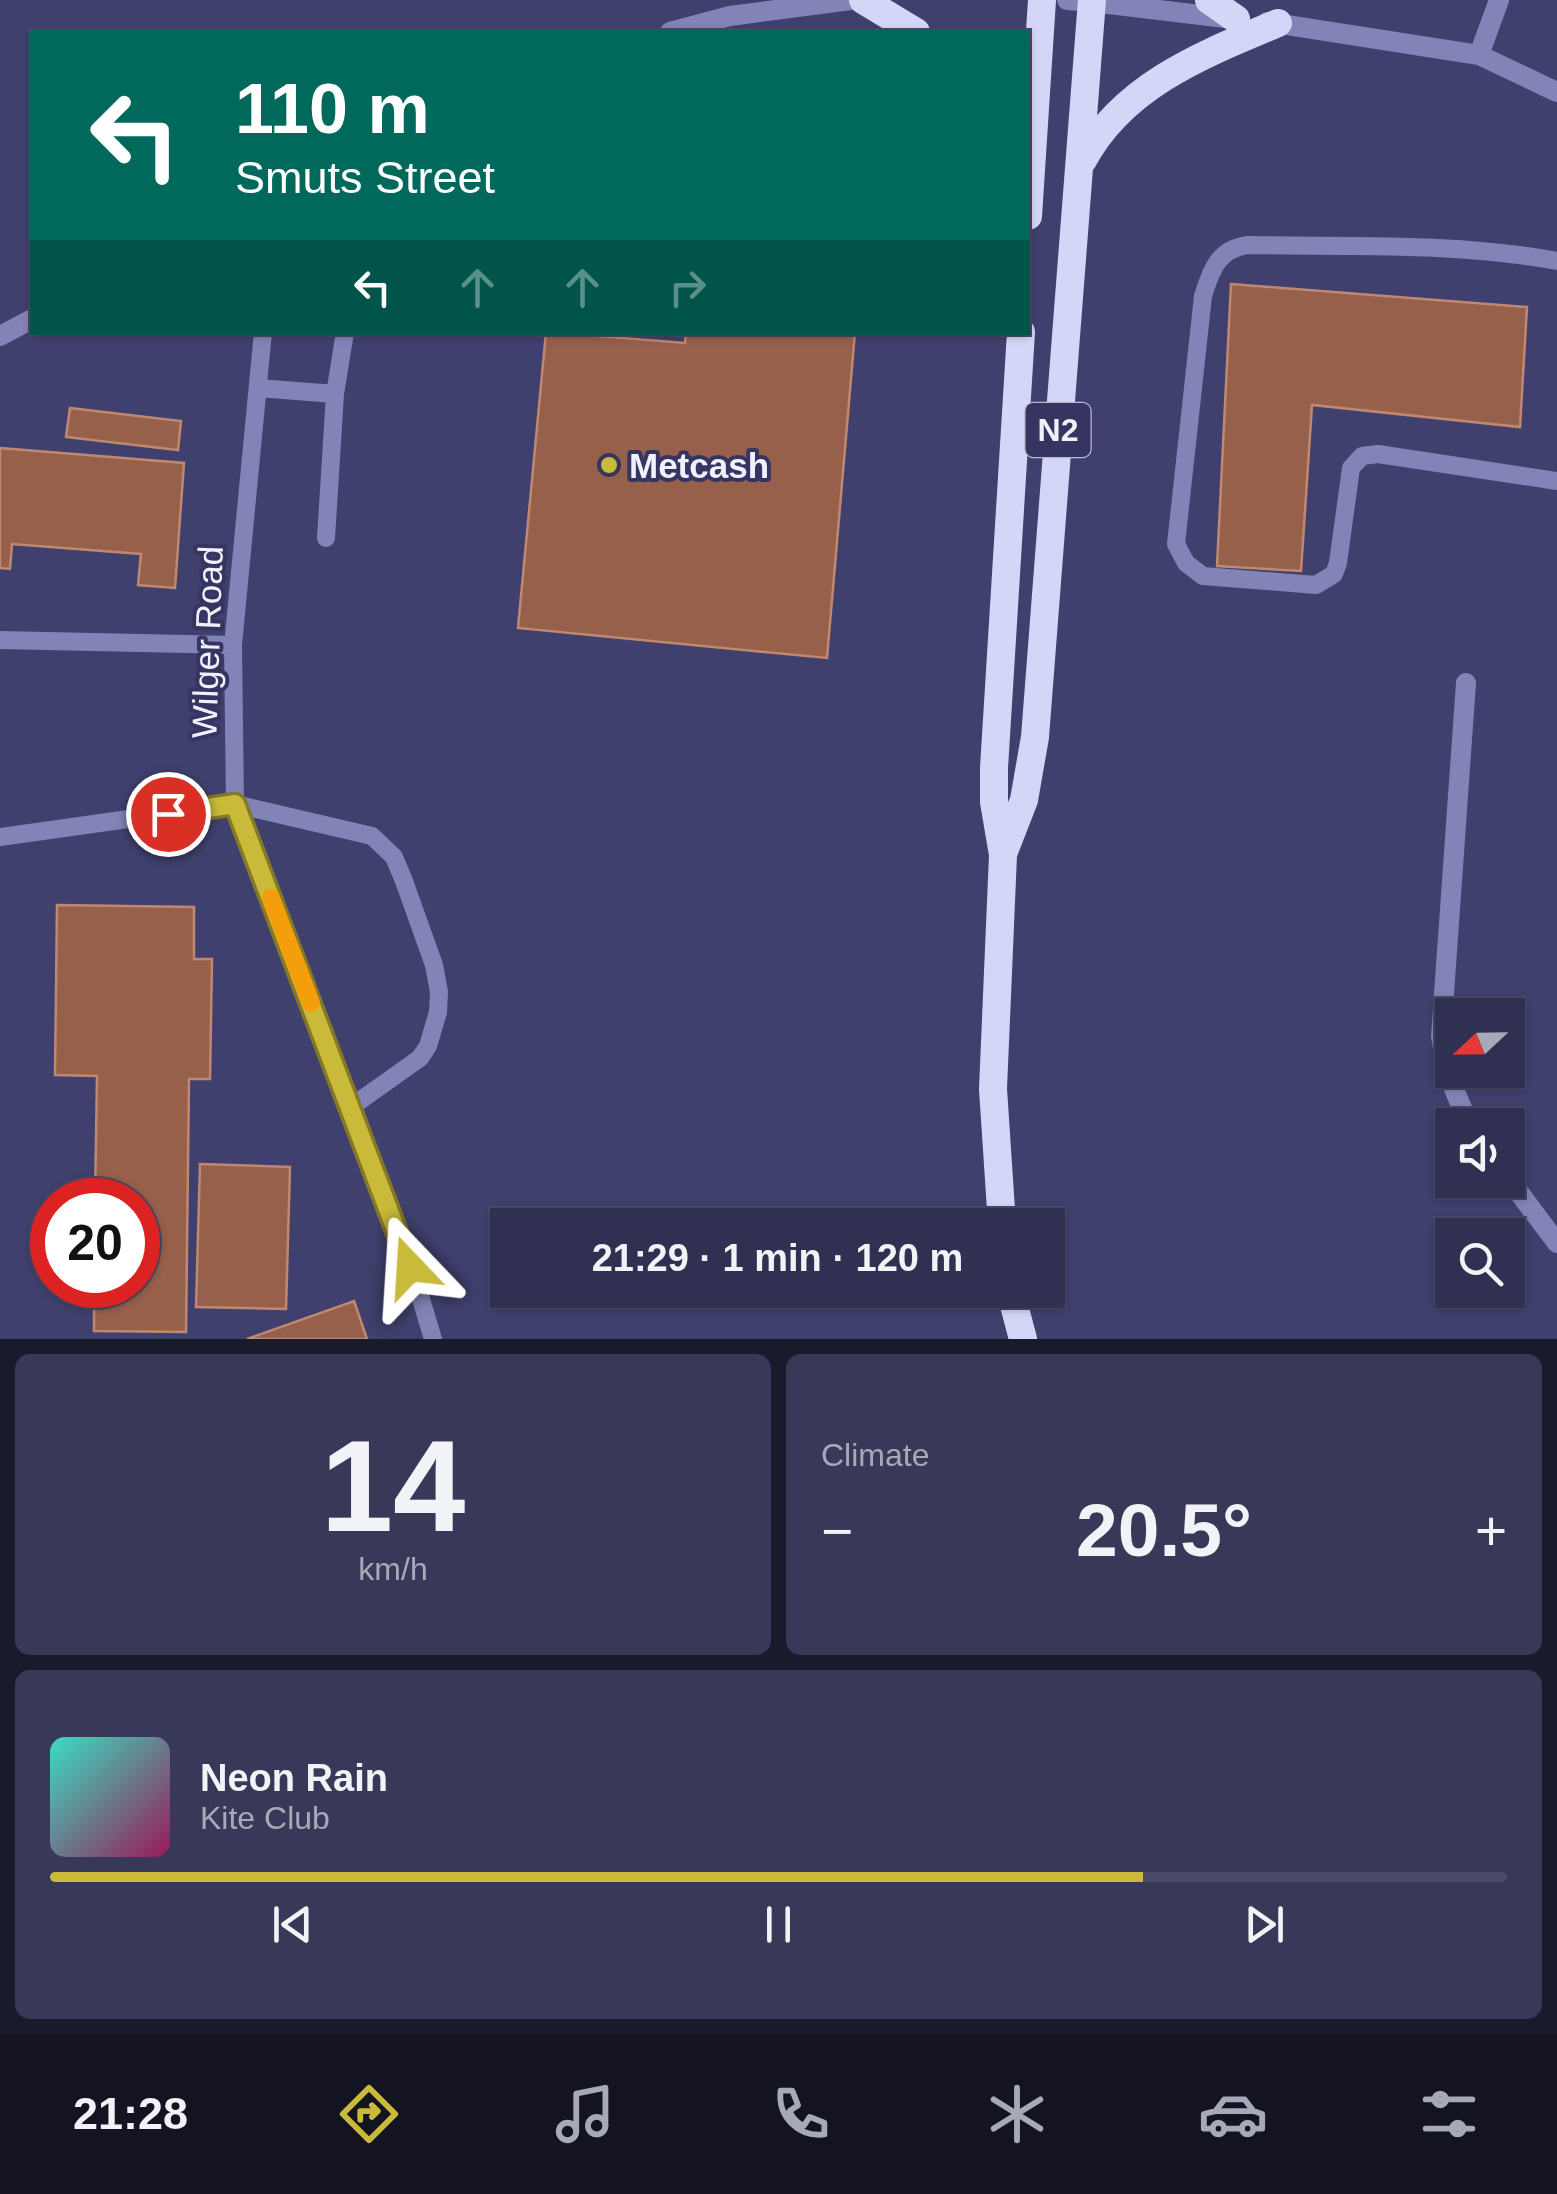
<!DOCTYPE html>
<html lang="en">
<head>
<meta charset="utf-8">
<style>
  body { margin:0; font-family:Helvetica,sans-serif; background:#383859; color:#f1f3f6; height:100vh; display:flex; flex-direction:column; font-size:38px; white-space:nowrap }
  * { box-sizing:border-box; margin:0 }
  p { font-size:32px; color:#a8a9b8 }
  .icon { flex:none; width:55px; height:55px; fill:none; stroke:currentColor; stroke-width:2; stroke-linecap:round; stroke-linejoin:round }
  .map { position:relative; height:1339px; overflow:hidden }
  .side { display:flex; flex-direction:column; gap:15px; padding:15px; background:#1a1a2d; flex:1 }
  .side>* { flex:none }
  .hud { position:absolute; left:30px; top:30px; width:1000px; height:305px; border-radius:0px; box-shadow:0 2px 8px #0004,0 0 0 2px #4b4b69; background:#00695c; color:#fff; overflow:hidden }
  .needle { width:65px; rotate:248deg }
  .buttons { position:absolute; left:1435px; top:998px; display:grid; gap:20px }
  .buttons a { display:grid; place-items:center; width:90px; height:90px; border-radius:0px; background:#303052; box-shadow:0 2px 8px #0004,0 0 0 2px #4b4b69; font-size:50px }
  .speed { position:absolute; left:30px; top:1178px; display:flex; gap:20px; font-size:50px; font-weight:700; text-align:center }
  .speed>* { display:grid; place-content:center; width:130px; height:130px; border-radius:50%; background:#303052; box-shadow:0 2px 8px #0004,0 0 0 2px #4b4b69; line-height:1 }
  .speed .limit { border:15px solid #d22; background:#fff; color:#111 }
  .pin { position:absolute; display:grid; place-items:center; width:85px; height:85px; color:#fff; margin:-42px; border:5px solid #fff; border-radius:50%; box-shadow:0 2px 10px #0007 }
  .me { position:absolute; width:110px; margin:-55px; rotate:340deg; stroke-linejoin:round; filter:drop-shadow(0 0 8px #0008) }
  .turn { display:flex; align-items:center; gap:35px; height:210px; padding:0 40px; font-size:45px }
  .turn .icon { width:130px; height:130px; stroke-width:2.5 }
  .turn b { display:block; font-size:70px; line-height:85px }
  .lanes { display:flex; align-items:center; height:95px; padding:0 40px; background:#0003; justify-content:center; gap:50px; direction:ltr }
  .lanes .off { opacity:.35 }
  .big { font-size:75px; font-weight:700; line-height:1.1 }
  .side .widget { flex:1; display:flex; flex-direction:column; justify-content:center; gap:15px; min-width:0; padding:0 35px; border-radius:15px; background:#383859 }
  .side .dial { align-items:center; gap:0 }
  .dial b { font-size:130px; line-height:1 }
  .song { display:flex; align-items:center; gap:30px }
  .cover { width:120px; height:120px; border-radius:15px; background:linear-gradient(135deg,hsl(170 70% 55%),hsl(330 70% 35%)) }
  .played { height:10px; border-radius:5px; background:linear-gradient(90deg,#c9ba3a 75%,#4b4b69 75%) }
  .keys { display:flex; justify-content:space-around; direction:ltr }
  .heat { display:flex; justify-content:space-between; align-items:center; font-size:55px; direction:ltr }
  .side .tiles { flex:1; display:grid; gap:15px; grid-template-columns:1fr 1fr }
  .widget:last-child { grid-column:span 2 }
  .trip { position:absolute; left:490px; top:1208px; width:575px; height:100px; border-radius:0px; background:#303052; box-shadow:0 2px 8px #0004,0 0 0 2px #4b4b69; font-weight:700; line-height:100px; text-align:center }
  .dock { display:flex; height:160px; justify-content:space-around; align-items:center; background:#131321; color:#a8a9b8 }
  .dock .icon { width:70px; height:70px }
  .dock .current { color:#c9ba3a }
  .dock b { font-size:45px; color:#f1f3f6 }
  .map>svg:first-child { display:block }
  .building { fill:#96604b; stroke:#c18871; stroke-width:2.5 }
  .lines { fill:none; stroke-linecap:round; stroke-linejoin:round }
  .service { stroke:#8284b7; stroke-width:18 }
  .minor { stroke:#8284b7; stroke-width:20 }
  .tertiary { stroke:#8284b7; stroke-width:20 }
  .trunk { stroke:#d3d6f6; stroke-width:28 }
  .route-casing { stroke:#837926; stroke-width:25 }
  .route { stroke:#c9ba3a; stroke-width:18 }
  .slow { stroke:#f59e0b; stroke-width:18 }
  .poi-dot { fill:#c9ba3a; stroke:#363562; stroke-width:4 }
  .labels { text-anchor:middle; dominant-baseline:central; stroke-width:8; stroke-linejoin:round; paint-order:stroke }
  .shield { fill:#363562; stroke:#b8b9ce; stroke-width:2.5 }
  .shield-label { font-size:32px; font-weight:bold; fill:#f0f1fc }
  .poi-label { font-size:35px; font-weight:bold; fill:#f0f1fc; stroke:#363562; text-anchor:start }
  .street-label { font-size:35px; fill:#f0f1fc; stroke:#363562 }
</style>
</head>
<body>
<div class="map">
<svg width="1557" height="1339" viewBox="0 0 1557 1339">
  <rect width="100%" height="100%" fill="#40406e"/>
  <path class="building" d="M1231,284l296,23 -7,120 -208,-22 -11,166 -84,-5z
    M546,332l139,11 1,-11h169l-28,326 -309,-30z
    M70,408l111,13 -3,29 -112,-13z
    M0,448l184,15 -9,125 -37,-3 3,-31 -129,-10 -2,25 -10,-1z
    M57,905l137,2v52h18l-2,120h-21l-3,253 -92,-1v-46h44v-85h-43l2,-124 -42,-1z
    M200,1164l90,3 -4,142 -90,-2z
    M354,1301l13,38h-120z"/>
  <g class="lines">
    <path class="service" d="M1557,261c-101,-19 -207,-14 -309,-16 -30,4 -37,25 -45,51l-27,248 10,19 17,13 113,9 18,-11 4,-11 13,-95 11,-12 16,-2 179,27
      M263,332l-30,313 2,159 116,303 70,192 12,40
      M258,388l77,6
      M326,538l9,-144 10,-62
      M0,640l233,5
      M0,837l235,-33 137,32 22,21 10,24 30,84 5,27 -1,20 -10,34 -8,12 -69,49"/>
    <path class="minor" d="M1092,2l142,17
      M1267,22l212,33 78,37
      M1479,55l20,-55
      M1466,683l-25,353 6,36 22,53
      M1508,1178l49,65"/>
    <path class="tertiary" d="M1067,0l25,2
      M670,32l60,-16 121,-16
      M0,336l32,-17"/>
    <path class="trunk" d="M863,0l53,32
      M1209,0l27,19
      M1083,160c40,-75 121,-106 195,-137
      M1028,216l14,-216
      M1003,854l21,-54 11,-63 57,-737
      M1002,1225l-9,-136 10,-234 -9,-53v-34l27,-436
      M1010,1290l13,49"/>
  </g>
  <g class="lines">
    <defs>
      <path id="route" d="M168,814l67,-10 175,463"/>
    </defs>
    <use href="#route" class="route-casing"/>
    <use href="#route" class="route"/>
    <path class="slow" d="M271,898l40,105"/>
  </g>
  <circle class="poi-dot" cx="609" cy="465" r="10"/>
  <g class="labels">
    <rect class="shield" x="1025.5" y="403" width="65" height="54" rx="8"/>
    <g class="shield-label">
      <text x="1058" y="430">N2</text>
    </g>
    <g class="poi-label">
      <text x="629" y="465">Metcash</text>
    </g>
    <g class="street-label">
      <text transform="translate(207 642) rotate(-88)">Wilger Road</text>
    </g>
  </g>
</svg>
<div class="buttons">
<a><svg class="needle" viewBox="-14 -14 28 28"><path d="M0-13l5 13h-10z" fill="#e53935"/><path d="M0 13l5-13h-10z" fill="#a8a9b8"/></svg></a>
<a><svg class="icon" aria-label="sound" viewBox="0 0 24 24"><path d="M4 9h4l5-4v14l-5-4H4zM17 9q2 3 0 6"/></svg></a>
<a><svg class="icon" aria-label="search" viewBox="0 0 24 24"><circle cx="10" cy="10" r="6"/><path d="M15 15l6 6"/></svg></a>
</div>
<div class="speed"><div class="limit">20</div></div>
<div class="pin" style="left:168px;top:814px;background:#d93025"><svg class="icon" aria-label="arrive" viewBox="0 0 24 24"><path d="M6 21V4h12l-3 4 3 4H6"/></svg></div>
<svg class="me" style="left:410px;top:1267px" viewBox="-20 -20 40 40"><path d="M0-17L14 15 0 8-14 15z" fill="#c9ba3a" stroke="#fff" stroke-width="4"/></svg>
<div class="trip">21:29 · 1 min · 120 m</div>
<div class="hud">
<div class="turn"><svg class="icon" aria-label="left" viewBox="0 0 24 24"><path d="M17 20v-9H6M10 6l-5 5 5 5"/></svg><div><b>110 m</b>Smuts Street</div></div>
<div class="lanes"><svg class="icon" aria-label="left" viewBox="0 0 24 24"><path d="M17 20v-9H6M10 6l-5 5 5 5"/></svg><svg class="icon off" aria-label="ahead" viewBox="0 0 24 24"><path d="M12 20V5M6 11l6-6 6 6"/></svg><svg class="icon off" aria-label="ahead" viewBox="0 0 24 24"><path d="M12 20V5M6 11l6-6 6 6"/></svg><svg class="icon off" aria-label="right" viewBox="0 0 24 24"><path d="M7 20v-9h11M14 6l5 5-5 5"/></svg></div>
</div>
</div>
<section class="side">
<div class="tiles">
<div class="widget dial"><b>14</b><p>km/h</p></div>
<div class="widget"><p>Climate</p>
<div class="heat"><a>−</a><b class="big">20.5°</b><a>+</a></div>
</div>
<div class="widget">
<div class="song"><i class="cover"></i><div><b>Neon Rain</b><p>Kite Club</p></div></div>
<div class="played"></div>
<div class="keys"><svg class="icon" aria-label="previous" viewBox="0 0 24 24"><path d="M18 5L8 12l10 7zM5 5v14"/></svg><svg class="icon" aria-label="pause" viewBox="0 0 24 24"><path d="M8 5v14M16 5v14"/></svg><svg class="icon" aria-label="next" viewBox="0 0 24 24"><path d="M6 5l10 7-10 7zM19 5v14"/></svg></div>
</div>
</div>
</section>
<nav class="dock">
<b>21:28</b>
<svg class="icon current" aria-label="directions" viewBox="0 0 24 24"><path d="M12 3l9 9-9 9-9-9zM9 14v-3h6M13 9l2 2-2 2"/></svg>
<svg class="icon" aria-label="music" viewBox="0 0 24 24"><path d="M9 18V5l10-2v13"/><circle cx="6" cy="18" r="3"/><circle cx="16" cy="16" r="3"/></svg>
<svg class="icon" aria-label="phone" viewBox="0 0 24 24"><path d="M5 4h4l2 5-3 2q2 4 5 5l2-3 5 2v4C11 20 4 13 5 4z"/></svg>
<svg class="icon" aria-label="climate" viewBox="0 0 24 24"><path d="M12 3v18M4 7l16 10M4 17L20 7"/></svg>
<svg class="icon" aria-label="car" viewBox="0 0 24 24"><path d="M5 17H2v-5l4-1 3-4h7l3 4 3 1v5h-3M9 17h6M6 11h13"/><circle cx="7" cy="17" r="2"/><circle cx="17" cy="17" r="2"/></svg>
<svg class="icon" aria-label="filters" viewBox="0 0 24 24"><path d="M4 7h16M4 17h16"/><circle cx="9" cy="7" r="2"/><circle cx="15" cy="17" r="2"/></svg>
</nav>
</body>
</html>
